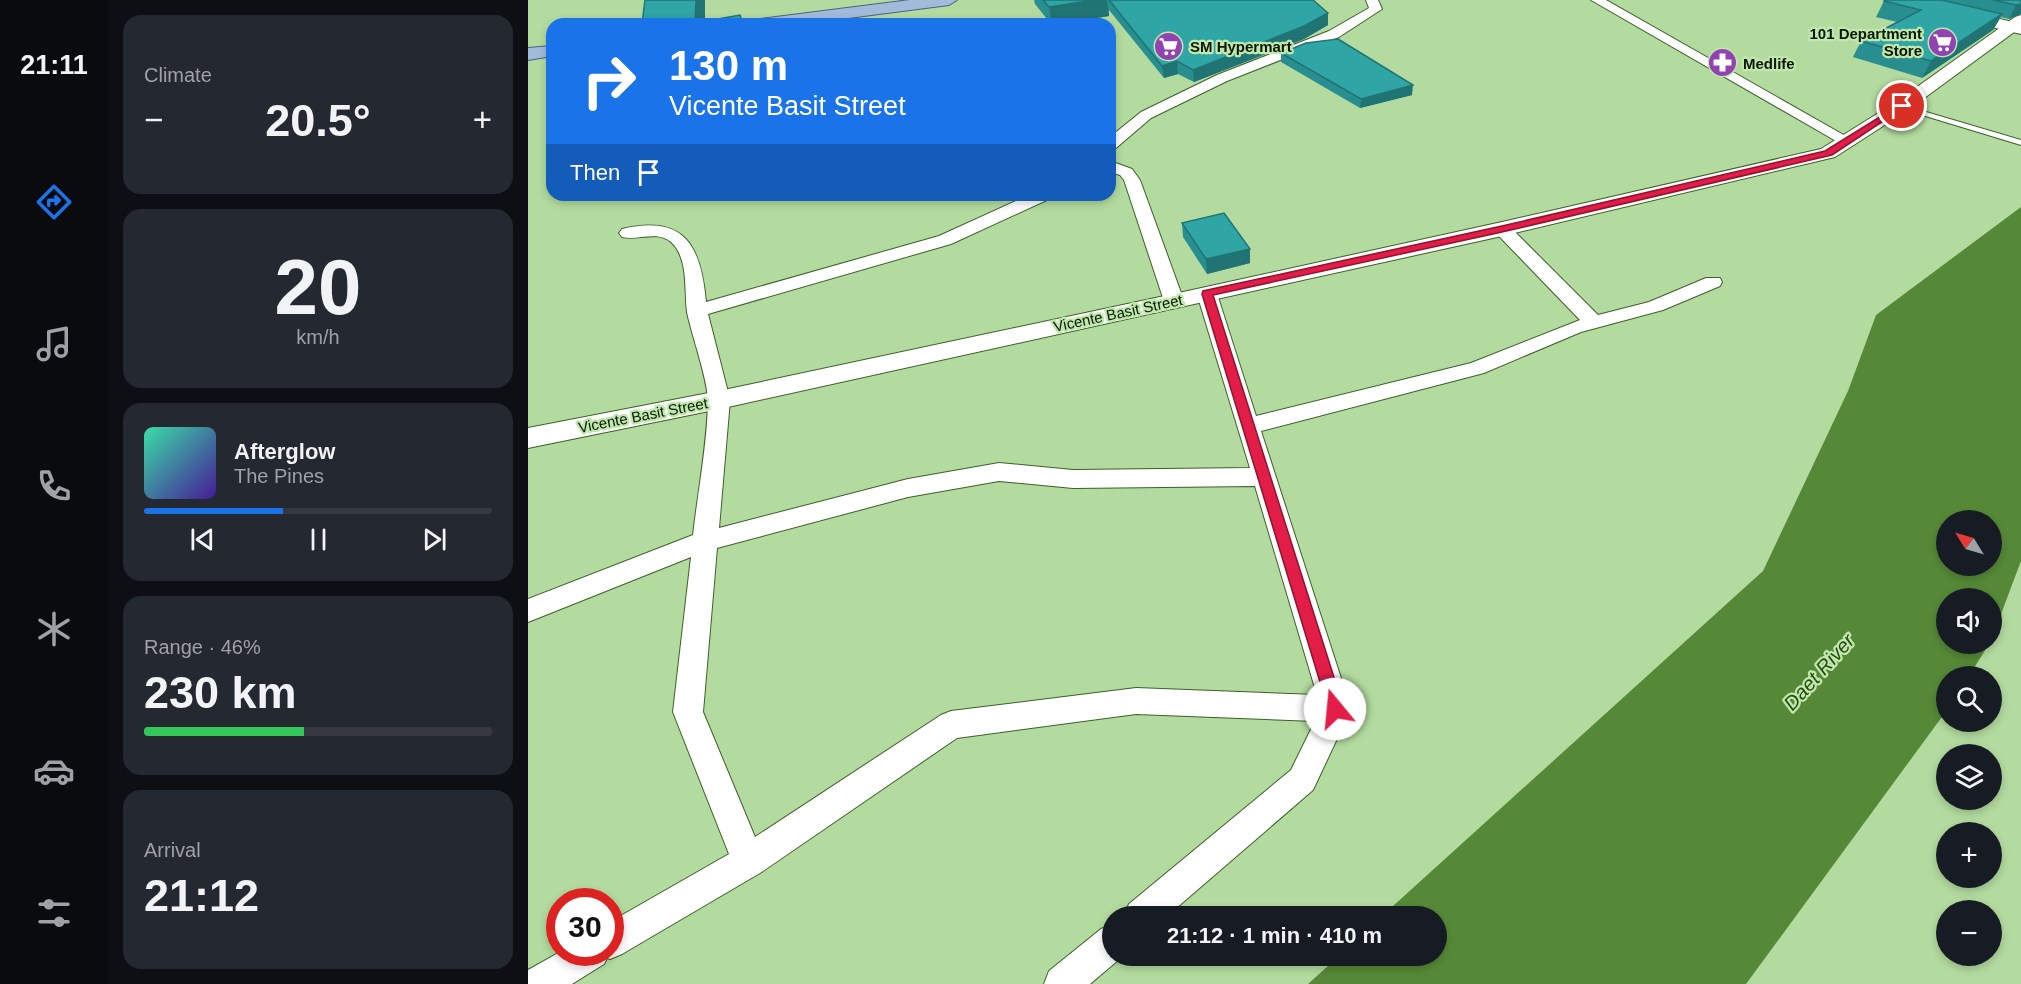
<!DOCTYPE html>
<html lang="en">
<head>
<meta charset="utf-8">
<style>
  body { margin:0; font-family:Helvetica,sans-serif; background:#242831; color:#f1f3f6; height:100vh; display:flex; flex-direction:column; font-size:22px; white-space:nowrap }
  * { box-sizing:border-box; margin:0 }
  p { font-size:20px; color:#9ea1a6 }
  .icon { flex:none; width:33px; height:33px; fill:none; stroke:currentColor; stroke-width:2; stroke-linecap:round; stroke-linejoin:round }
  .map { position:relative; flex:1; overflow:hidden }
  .side { display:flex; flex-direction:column; gap:15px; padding:15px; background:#0d0f14; width:420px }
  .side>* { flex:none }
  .banner { position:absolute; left:18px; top:18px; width:570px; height:183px; border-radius:18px; box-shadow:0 3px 9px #0003; background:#1a73e8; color:#fff; overflow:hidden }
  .needle { width:39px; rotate:307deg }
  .tools { position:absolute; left:1408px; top:510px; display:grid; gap:12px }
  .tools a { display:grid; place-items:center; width:66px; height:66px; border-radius:50%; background:#171b24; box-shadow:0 3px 9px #0003; font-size:30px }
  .speed { position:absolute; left:18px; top:888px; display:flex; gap:12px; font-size:30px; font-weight:700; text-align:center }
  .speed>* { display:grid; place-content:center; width:78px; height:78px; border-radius:50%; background:#171b24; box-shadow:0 3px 9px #0003; line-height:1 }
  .speed .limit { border:9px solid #d22; background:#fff; color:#111 }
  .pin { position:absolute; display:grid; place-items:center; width:51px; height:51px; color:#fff; margin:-26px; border:3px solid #fff; border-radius:50%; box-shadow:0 2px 6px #0007 }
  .me { position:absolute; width:66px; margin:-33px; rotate:343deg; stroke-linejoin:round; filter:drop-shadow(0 0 4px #0008) }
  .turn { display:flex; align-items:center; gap:21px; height:126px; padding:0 24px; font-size:27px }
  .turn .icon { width:78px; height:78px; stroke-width:2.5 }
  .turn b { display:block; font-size:42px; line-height:51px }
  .then { display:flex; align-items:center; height:57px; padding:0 24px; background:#0003; gap:12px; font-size:22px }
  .big { font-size:45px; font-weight:700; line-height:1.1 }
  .side .tile { flex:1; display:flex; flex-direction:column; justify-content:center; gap:9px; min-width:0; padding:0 21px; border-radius:18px; background:#242831 }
  .side .dial { align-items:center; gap:0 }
  .dial b { font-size:78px; line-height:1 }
  .song { display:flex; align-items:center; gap:18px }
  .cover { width:72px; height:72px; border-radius:9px; background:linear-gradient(135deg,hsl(160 70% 55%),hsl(260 70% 35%)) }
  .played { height:6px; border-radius:3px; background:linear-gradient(90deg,#1a73e8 40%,#363941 40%) }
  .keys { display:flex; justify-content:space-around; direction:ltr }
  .heat { display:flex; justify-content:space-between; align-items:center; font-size:33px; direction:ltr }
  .charge { height:9px; border-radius:4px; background:linear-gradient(90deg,#34c759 46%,#363941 0) }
  .trip { position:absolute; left:574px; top:906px; width:345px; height:60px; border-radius:30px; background:#171b24; box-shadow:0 3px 9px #0003; font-weight:700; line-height:60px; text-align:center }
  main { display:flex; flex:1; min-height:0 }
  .tab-bar { display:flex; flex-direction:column; width:108px; justify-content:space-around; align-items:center; background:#090b0e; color:#9ea1a6 }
  .tab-bar .icon { width:42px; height:42px }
  .tab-bar .current { color:#1a73e8 }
  .tab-bar b { font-size:27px; color:#f1f3f6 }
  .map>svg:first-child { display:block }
  .water { fill:#568937; fill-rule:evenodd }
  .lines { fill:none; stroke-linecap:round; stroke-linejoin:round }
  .service-casing { stroke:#3d5f29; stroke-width:2 }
  .minor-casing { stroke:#3d5f29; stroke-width:2 }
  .tertiary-casing { stroke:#3d5f29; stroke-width:2 }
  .secondary-casing { stroke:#3d5f29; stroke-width:2 }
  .primary-casing { stroke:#44647f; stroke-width:2 }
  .service { fill:#fff; fill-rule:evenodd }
  .minor { fill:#fff; fill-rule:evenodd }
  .tertiary { fill:#fff; fill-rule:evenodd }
  .secondary { fill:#fff; fill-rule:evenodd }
  .primary { fill:#a2bbda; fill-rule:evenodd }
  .wall { fill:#288e8f }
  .shaded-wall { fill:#217474 }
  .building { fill:#2fa5a6; stroke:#217474; stroke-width:1.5 }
  .route { fill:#e11d48; stroke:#92132f; stroke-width:1.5 }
  .labels { text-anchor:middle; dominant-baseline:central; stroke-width:4.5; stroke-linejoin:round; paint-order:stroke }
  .far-poi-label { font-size:15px; font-weight:bold; fill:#0a1803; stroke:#c0e8ac; text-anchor:start }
  .far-street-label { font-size:15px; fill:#0a1803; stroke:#c0e8ac }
  .water-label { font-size:20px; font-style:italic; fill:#284a10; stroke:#c0e8ac }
</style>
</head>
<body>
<main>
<nav class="tab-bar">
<b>21:11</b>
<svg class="icon current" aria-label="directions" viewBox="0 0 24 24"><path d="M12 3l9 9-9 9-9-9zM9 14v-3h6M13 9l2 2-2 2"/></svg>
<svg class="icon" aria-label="music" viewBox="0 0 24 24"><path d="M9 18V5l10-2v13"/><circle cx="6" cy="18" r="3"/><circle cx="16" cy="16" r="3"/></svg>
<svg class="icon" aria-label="phone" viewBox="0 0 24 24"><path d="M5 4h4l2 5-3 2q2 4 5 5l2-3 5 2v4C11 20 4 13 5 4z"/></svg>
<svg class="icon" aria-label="climate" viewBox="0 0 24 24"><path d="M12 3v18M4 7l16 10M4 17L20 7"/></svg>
<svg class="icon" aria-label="car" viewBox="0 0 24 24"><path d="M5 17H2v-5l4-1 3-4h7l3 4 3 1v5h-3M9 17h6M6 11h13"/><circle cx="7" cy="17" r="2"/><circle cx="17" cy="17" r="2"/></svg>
<svg class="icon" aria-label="filters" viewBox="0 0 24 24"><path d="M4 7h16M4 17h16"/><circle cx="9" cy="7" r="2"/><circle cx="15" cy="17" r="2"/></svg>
</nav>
<section class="side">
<div class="tile"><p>Climate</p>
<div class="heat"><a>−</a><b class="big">20.5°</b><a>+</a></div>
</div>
<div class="tile dial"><b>20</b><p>km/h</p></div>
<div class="tile">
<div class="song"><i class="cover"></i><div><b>Afterglow</b><p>The Pines</p></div></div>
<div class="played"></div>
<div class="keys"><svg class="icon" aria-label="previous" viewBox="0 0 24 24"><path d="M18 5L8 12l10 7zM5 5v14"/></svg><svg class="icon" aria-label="pause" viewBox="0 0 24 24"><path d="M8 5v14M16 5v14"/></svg><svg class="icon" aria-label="next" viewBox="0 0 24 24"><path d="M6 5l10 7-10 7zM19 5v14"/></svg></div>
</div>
<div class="tile"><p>Range · 46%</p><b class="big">230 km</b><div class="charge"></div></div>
<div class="tile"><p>Arrival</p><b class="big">21:12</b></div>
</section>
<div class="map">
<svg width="1493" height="984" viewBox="0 0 1493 984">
  <rect width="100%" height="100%" fill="#b3db9f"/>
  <path class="water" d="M1493,207v354l-29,77v-40h-45v46h42l-20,32h-22v34l-201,274h-438l31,-28h98v-40h-55l381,-345 85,-180 28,-76zM1419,520h45v46h-45z"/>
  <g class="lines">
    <defs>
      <path id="service" d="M1371,104l122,36v5l-122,-37z"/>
      <path id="minor" d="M838,0h12l4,9 -43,28 -112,44 -76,37 -35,30 -6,2v-13l31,-25 76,-37 112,-44 40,-23z
        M1063,0h15l250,142 -3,3h-10z
        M582,161l22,8 8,11 44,121 -3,4h-14l-3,-4 -40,-121 -4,-5 -10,-3z
        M501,195h22l-2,4 -98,45 -243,70 22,86 -11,128 189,-49 91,-16 74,7 177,-2 -53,-174 3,-4h14l3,4 39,122 215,-53 109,-43 -84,-87 -3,-4 3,-4h12l90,90 51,-13 57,-24h14l2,4 -2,4 -57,24 -82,22 -97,41 -223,58 90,278 -38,81 -146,126h-43l5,-12 162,-134 24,-49 -179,-7 -179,24 -197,135 -138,81 -12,5 -3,-1 -3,6 -32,20h-44v-14l32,-18h50v-30l119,-68 -56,-142 18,-155 -163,65v-23l165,-64c5,-44 14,-89 15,-133 0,-23 -16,-65 -21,-90 -3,-21 2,-54 -16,-70 -14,-12 -33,-1 -49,-5l-3,-4 3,-4c63,-15 79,17 84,73l233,-66zM471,481l74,7 182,-2 62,209 -181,-7 -185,23 -10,4 -186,122 -52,-125 14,-164 191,-51z
        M585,924v32h10l-33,28h-46l5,-13 52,-42z"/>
      <path id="tertiary" d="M1493,15v12l-113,83 -73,47 -333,79 -783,173 -191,39v-20l191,-37 455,-97 328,-72 319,-73 75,-47 119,-85z"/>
      <path id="secondary" d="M1363,0h29l101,24v10l-128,-30z"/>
      <path id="primary" d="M382,0h47l-8,5 -147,19h-50l3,-4 6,-1z
        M24,46v10l-24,4v-12z"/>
    </defs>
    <use href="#service" class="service-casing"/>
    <use href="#minor" class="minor-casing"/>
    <use href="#tertiary" class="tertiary-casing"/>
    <use href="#secondary" class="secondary-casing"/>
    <use href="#primary" class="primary-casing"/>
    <use href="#service" class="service"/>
    <use href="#minor" class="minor"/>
    <use href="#tertiary" class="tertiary"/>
    <use href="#secondary" class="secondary"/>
    <use href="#primary" class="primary"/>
  </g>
  <path class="wall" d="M506,0h279l15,25 -24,14 -110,43 -16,-8 -14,4 -55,-68v6l-49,8h-9l-16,-20z
    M1357,0h136v14l-12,5 -8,-2 -8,13 -71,48 -69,-21 8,-16 36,-19 -21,-5 8,-16z
    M753,53l131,42 -52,13 -79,-46z
    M654,223l68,26v14l-43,11 -24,-37z"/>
  <path class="shaded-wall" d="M168,0h9v24l-10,-1z
    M566,0h13l2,16 -49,8h-8l-3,-17z
    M1493,4v10l-12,5 7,-14z
    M800,13v12l-24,14 -110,43 -1,-12z
    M1474,14l-9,16 -71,48 9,-17z
    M649,61l1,13 -14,4 -2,-12z
    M885,85l-1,10 -52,13 1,-9z
    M722,249v14l-43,11 -1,-15z"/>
  <path class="building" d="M117,0h51l-1,23 45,-8 3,9h-101z
    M515,0h51l-45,7z
    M581,0h204l15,13 -24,13 -111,44 -16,-9 -15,5z
    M1357,0h57l60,14 -71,47 -70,-20 60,-31 -37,-9z
    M1465,0h28v4l-5,1z
    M810,39l75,46 -52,14 -80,-46 25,-10z
    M696,213l26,36 -44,10 -24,-36z"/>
  <path class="route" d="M1371,105l7,1 -74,49 -330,77 -289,63 131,414 -3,6 -6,2 -5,-2 -128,-421 1,-3 299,-65 323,-75z"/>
  <defs>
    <symbol id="supermarket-disc" viewBox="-11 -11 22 22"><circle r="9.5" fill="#9242b1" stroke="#c0e8ac"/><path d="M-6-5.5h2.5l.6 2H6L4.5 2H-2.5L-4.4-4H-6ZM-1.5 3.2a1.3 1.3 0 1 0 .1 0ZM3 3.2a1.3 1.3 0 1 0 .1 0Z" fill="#fff"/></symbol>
    <symbol id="pharmacy-disc" viewBox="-11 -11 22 22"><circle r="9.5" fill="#9242b1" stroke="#c0e8ac"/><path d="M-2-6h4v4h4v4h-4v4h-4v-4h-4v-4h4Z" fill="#fff"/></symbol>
  </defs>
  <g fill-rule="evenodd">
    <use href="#supermarket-disc" x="1398" y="26" width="33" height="33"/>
    <use href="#supermarket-disc" x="624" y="30" width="33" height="33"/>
    <use href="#pharmacy-disc" x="1178" y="46" width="33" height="33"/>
  </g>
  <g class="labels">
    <g class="far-poi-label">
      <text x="1394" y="33" text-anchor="end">101 Department<tspan x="1394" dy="17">Store</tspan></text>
      <text x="662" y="46">SM Hypermart</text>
      <text x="1215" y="63">Medlife</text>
    </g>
    <g class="far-street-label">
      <text transform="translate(590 313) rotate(-12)">Vicente Basit Street</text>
      <text transform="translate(115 415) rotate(-11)">Vicente Basit Street</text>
    </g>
    <g class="water-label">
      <text transform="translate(1291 672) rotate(-48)">Daet River</text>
    </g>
  </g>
</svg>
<div class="tools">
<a><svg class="needle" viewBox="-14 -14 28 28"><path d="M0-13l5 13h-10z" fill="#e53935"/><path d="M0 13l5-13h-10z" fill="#9ea1a6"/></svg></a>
<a><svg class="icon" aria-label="sound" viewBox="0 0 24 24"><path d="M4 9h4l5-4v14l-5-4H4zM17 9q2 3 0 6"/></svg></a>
<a><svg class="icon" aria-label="search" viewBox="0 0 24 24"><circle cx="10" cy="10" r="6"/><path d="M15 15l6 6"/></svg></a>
<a><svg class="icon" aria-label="layers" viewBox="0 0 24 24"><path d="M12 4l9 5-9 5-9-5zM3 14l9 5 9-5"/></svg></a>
<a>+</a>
<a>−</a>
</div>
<div class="speed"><div class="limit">30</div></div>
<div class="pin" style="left:1374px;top:106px;background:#d93025"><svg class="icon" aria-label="arrive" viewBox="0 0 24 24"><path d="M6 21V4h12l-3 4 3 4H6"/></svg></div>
<svg class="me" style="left:807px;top:709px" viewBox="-20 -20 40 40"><circle r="19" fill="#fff"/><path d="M0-13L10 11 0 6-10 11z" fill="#e11d48"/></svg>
<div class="trip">21:12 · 1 min · 410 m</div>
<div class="banner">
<div class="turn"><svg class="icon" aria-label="right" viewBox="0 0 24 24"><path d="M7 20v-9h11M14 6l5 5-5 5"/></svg><div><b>130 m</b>Vicente Basit Street</div></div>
<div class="then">Then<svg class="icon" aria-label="arrive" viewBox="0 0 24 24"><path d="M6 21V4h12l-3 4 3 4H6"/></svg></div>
</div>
</div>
</main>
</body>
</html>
